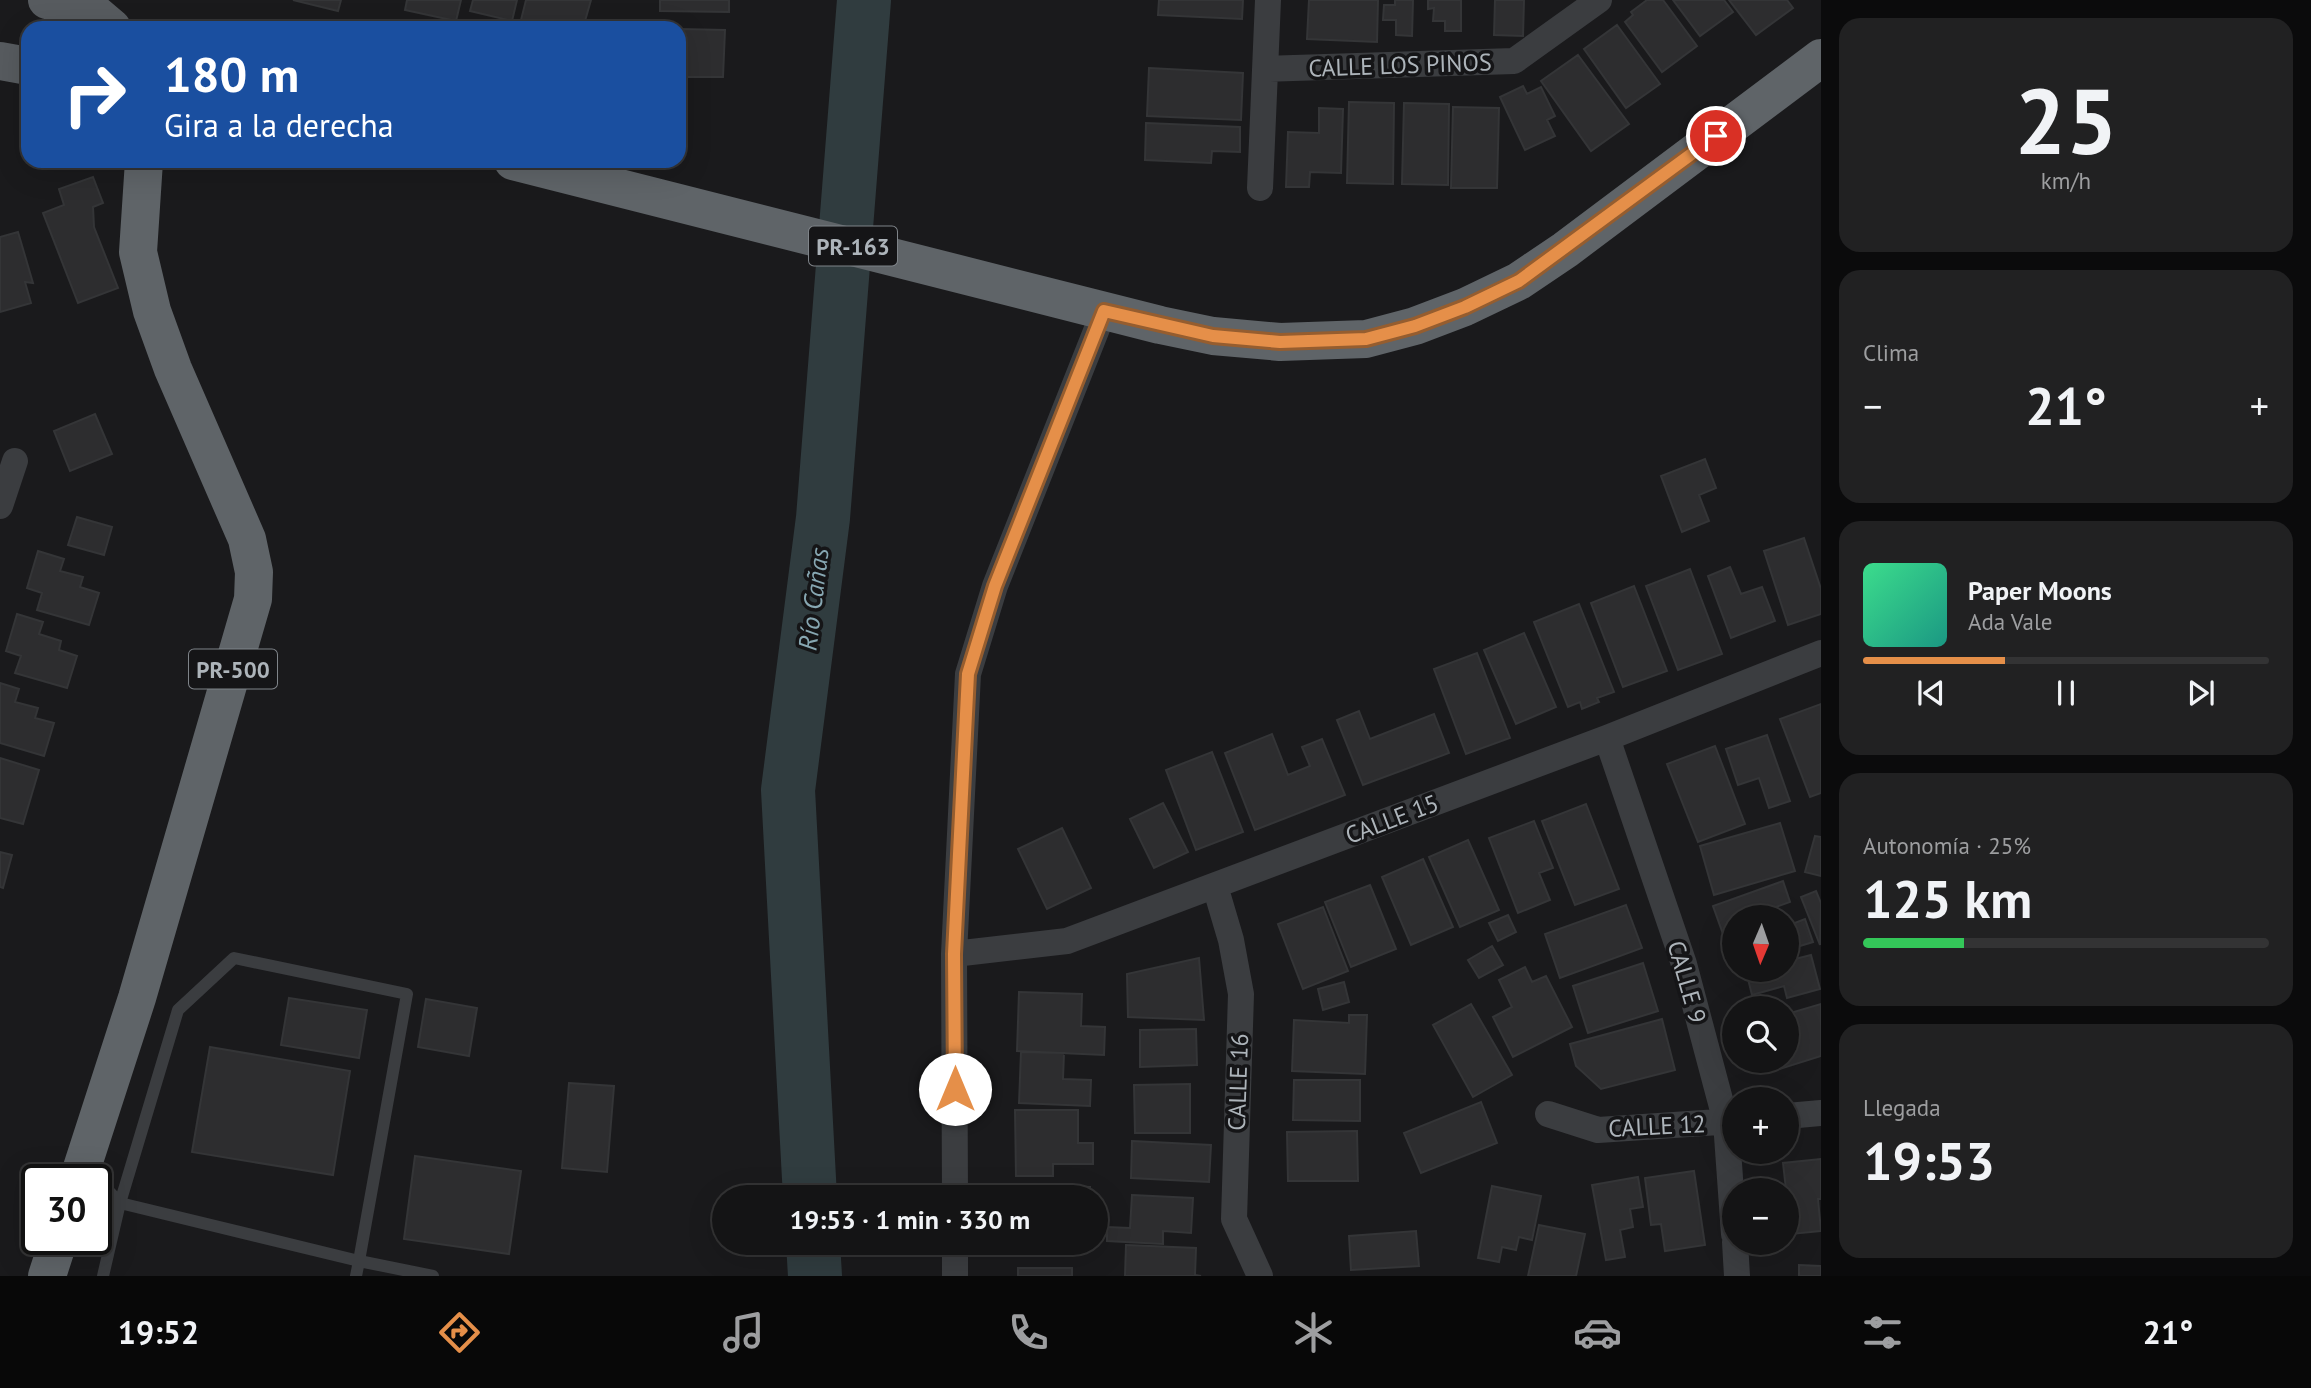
<!DOCTYPE html>
<html lang="es">
<head>
<meta charset="utf-8">
<style>
  body { margin:0; font-family:"PT Sans",sans-serif; background:#212122; color:#f1f3f6; height:100vh; display:flex; flex-direction:column; font-size:26px; white-space:nowrap }
  * { box-sizing:border-box; margin:0 }
  p { font-size:23px; color:#9d9ea0 }
  .icon { flex:none; width:38px; height:38px; fill:none; stroke:currentColor; stroke-width:2; stroke-linecap:round; stroke-linejoin:round }
  .map { position:relative; flex:1; overflow:hidden }
  .side { display:flex; flex-direction:column; gap:18px; padding:18px; background:#0b0b0c; width:490px }
  .side>* { flex:none }
  .hud { position:absolute; left:21px; top:21px; width:665px; height:147px; border-radius:21px; box-shadow:0 7px 28px #0002,0 0 0 2px #333334; background:#1a4fa0; color:#fff; overflow:hidden }
  .needle { width:46px; rotate:182deg }
  .tools { position:absolute; left:1722px; top:905px; display:grid; gap:14px }
  .tools a { display:grid; place-items:center; width:77px; height:77px; border-radius:50%; background:#141415; box-shadow:0 7px 28px #0002,0 0 0 2px #333334; font-size:35px }
  .speed { position:absolute; left:21px; top:1164px; display:flex; gap:14px; font-size:35px; font-weight:700; text-align:center }
  .speed>* { display:grid; place-content:center; width:91px; height:91px; border-radius:50%; background:#141415; box-shadow:0 7px 28px #0002,0 0 0 2px #333334; line-height:1 }
  .speed .limit { border:4px solid #111; border-radius:10px; background:#fff; color:#111 }
  .pin { position:absolute; display:grid; place-items:center; width:60px; height:60px; color:#fff; margin:-30px; border:4px solid #fff; border-radius:50%; box-shadow:0 2px 7px #0007 }
  .me { position:absolute; width:77px; margin:-38px; rotate:0deg; stroke-linejoin:round; filter:drop-shadow(0 0 5px #0008) }
  .turn { display:flex; align-items:center; gap:24px; height:147px; padding:0 28px; font-size:32px }
  .turn .icon { width:91px; height:91px; stroke-width:2.5 }
  .turn b { display:block; font-size:49px; line-height:60px }
  .big { font-size:52px; font-weight:700; line-height:1.1 }
  .side .tile { flex:1; display:flex; flex-direction:column; justify-content:center; gap:10px; min-width:0; padding:0 24px; border-radius:21px; background:#212122 }
  .side .dial { align-items:center; gap:0 }
  .dial b { font-size:91px; line-height:1 }
  .song { display:flex; align-items:center; gap:21px }
  .cover { width:84px; height:84px; border-radius:10px; background:linear-gradient(135deg,hsl(150 70% 55%),hsl(170 70% 35%)) }
  .played { height:7px; border-radius:4px; background:linear-gradient(90deg,#e58f49 35%,#333334 35%) }
  .keys { display:flex; justify-content:space-around; direction:ltr }
  .heat { display:flex; justify-content:space-between; align-items:center; font-size:38px; direction:ltr }
  .charge { height:10px; border-radius:5px; background:linear-gradient(90deg,#34c759 25%,#333334 0) }
  .trip { position:absolute; left:712px; top:1185px; width:396px; height:70px; border-radius:35px; background:#141415; box-shadow:0 7px 28px #0002,0 0 0 2px #333334; font-weight:700; line-height:70px; text-align:center }
  .dock { display:flex; height:112px; justify-content:space-around; align-items:center; background:#080808; color:#9d9ea0 }
  .dock .icon { width:49px; height:49px }
  .dock .selected { color:#e58f49 }
  .dock b { font-size:32px; color:#f1f3f6 }
  main { display:flex; flex:1; min-height:0 }
  .map>svg:first-child { display:block }
  .lines { fill:none; stroke-linecap:round; stroke-linejoin:round }
  .river { stroke:#303c3f; stroke-width:54 }
  .building { fill:#2d2d2f; stroke:#343537; stroke-width:2 }
  .service { stroke:#3b3d40; stroke-width:12 }
  .minor { stroke:#3b3d40; stroke-width:26 }
  .primary { stroke:#575b5f; stroke-width:38 }
  .trunk { stroke:#5f6468; stroke-width:38 }
  .route-casing { stroke:#955d2f; stroke-width:18 }
  .route { stroke:#e58f49; stroke-width:12 }
  .labels { text-anchor:middle; dominant-baseline:central; stroke-width:7; stroke-linejoin:round; paint-order:stroke }
  .shield { fill:#151517; stroke:#7f8489; stroke-width:2 }
  .shield-label { font-size:23px; font-weight:bold; fill:#adb4ba }
  .street-label { font-size:24px; fill:#adb4ba; stroke:#151517 }
  .water-label { font-size:26px; font-style:italic; fill:#87a7b2; stroke:#151517 }
</style>
</head>
<body>
<main>
<div class="map">
<svg width="1821" height="1276" viewBox="0 0 1821 1276">
  <rect width="100%" height="100%" fill="#1a1a1c"/>
  <g class="lines">
    <path class="river" d="M810,1197l-22,-407 35,-272 41,-518
      M813,1242l2,34"/>
  </g>
  <path class="building" d="M293,0h48l-3,11z
    M407,0h54l-5,21 -51,-11z
    M473,0h44l-5,21 -42,-10z
    M526,0h65l-8,28h-64z
    M660,0h69v12l-69,-1z
    M1159,0h84l-1,19 -84,-4z
    M1309,0h69l-1,42 -70,-3z
    M1395,0h18l-1,36 -16,-1v-15h-13l1,-15h11z
    M1428,0h33v31h-16v-10h-12l1,-13 -6,1z
    M1495,0h29l-1,36 -29,-1z
    M1647,0h16l34,46 -35,26 -37,-50 8,-7 -2,-3z
    M1673,0h51l9,12 -33,24z
    M1729,0h58l6,8 -37,27z
    M1617,25l43,59 -34,24 -42,-59z
    M679,29l46,1 -2,47h-44z
    M1578,55l51,69 -38,27 -50,-70z
    M1149,68l94,5 -2,47 -94,-4z
    M1523,86l4,8 14,-7 14,29 -8,4 8,16 -30,14 -25,-53z
    M1349,102l45,1 -1,81 -46,-1z
    M1404,103l45,1 -1,81 -46,-1z
    M1453,107l46,1 -2,80h-46z
    M1319,108l24,1 -2,64 -31,-1 -1,15h-23l2,-55 31,1z
    M1146,123l94,4v25l-28,-1 -1,12 -66,-3z
    M93,177l10,26 -10,4 1,20 24,61 -40,15 -35,-90 21,-8 -5,-16z
    M18,232l15,51 -8,-1 6,21 -31,9v-75z
    M95,414l17,40 -42,17 -16,-40z
    M1705,459l11,29 -17,7 10,26 -27,11 -21,-56z
    M77,517l35,10 -8,28 -36,-10z
    M1804,538l17,51v25l-33,11 -24,-74z
    M38,551l26,8 -4,12 23,6 -3,10 19,6 -10,32 -52,-15 5,-17 -15,-5z
    M1730,567l11,27 21,-7 13,34 -44,17 -23,-62z
    M1690,569l32,85 -44,16 -32,-84z
    M1634,586l33,85 -44,16 -32,-84z
    M1579,604l35,88 -17,6 2,4 -17,7 -2,-7 -12,5 -34,-85z
    M17,614l26,8 -4,12 22,7 -2,9 18,6 -10,32 -52,-15 6,-17 -15,-5z
    M1524,633l32,74 -40,17 -32,-74z
    M1477,653l33,85 -44,16 -32,-85z
    M0,683l19,6 -4,13 23,6 -3,10 19,5 -10,33 -44,-13z
    M1821,704v89l-11,4 -30,-78z
    M1359,711l11,28 64,-25 15,39 -86,32 -26,-65z
    M1272,734l16,41 22,-9 -8,-19 20,-8 23,56 -90,35 -30,-77z
    M1767,735l23,66 -21,7 -10,-30 -21,7 -12,-36z
    M1715,746l30,78 -47,18 -31,-78z
    M1212,752l31,80 -47,18 -30,-80z
    M0,758l39,12 -16,54 -23,-6z
    M1163,803l25,49 -34,16 -24,-49z
    M1586,804l33,85 -44,16 -33,-84z
    M1534,821l19,47 -14,5 11,27 -32,13 -29,-75z
    M1780,823l15,48 -81,24 -14,-49z
    M1062,828l29,60 -44,21 -29,-60z
    M1815,836l6,1v39l-16,-4z
    M1468,840l31,70 -39,17 -31,-70z
    M0,852l12,3 -9,33 -3,-1z
    M1423,859l30,68 -42,18 -29,-68z
    M1783,881l7,21 -31,11 1,4h-26l-1,45 -20,-56z
    M1370,885l26,64 -45,18 -26,-65z
    M1816,891l5,12 -1,42 -19,-48z
    M1626,905l16,43 -82,30 -15,-44z
    M1323,907l25,64 -45,18 -25,-65z
    M1508,915l8,17 -18,9 -9,-18z
    M1805,919l8,23 -26,8v-24z
    M1492,946l11,19 -24,13 -11,-18z
    M1811,955l9,34 -33,9 -3,-12 -32,9 -6,-24 41,-1v-9z
    M1199,958l5,62 -76,-3 -1,-43z
    M1643,963l15,48 -70,22 -15,-47z
    M1525,967l7,15 14,-6 26,51 -59,30 -20,-40 19,-10 -13,-27z
    M1344,982l5,20 -26,8 -5,-21z
    M1019,992l63,2 -1,32 24,1 -1,28 -87,-4z
    M289,998l78,12 -8,48 -78,-13z
    M426,999l51,9 -8,48 -51,-9z
    M1471,1004l41,71 -39,22 -40,-72z
    M1821,1004v52l-48,15 -4,-11h18v-46z
    M1349,1015h18l-2,59 -73,-3 2,-51 55,3z
    M1662,1019l13,51 -74,19 -25,-23 -6,-22z
    M1196,1029l1,36 -57,2v-37z
    M210,1047l140,24 -17,104 -141,-23z
    M1021,1052l43,1 -1,26 28,1 -1,26 -71,-3z
    M1294,1080h66v41l-67,-1z
    M569,1083l45,3 -7,86 -45,-4z
    M1190,1084v49h-55l-1,-48z
    M1481,1102l16,41 -76,30 -17,-40z
    M1015,1110h63v33h15v21h-40v12h-37z
    M1357,1131l1,50h-70l-1,-49z
    M1132,1141l79,4 -2,37 -78,-4z
    M415,1156l106,15 -12,83 -105,-15z
    M1821,1159v40h-3l3,32 -30,3 -8,-71z
    M1694,1171l11,74 -40,6 -4,-27 -10,1 -6,-47z
    M1638,1177l5,30 -13,2 3,18 -13,3 5,27 -19,3 -14,-75z
    M1010,1185l80,2v10h-81z
    M1492,1186l49,10 -9,44 -13,-3 -3,13 -14,-3 -3,15 -21,-4z
    M1132,1195l61,3 -2,35 -28,-2v13l-56,-3v-14l23,1z
    M1539,1225l46,9 -9,42h-48z
    M1416,1231l3,35 -68,4 -2,-34z
    M1126,1245l70,3 -1,27 6,1h-76z
    M1799,1265l22,1v10h-22z
    M1018,1268h54v8h-54z"/>
  <g class="lines">
    <path class="service" d="M86,1174l11,5 23,24 58,-193 56,-52 173,36 -48,267 74,15
      M103,1276l17,-73 239,58 -3,15"/>
    <path class="minor" d="M1265,69l249,-8 85,-61
      M1260,188l8,-188
      M0,506l15,-45
      M1607,738l77,226 42,158 8,112
      M1215,886l16,54 10,54 -7,225 26,57
      M954,954l113,-13 540,-203 214,-85
      M1548,1114l50,16 136,-9
      M1787,1116l34,-3
      M955,1197l-1,-243 14,-280 27,-88 109,-275
      M955,1242v34
      M1735,1242l2,34"/>
    <path class="primary" d="M47,0l45,11 20,17
      M0,61l28,5"/>
    <path class="trunk" d="M513,161l647,164 53,11 67,6 86,-3 49,-13 50,-19 54,-26 46,-31 256,-192
      M78,1180l59,-182 116,-399 1,-27 -7,-33 -74,-170 -21,-58 -14,-59 6,-91
      M47,1276l12,-37"/>
  </g>
  <g class="lines">
    <defs>
      <path id="route" d="M955,1089l-1,-135 14,-280 27,-88 109,-275 109,25 67,6 86,-3 49,-13 50,-19 54,-26 197,-145"/>
    </defs>
    <use href="#route" class="route-casing"/>
    <use href="#route" class="route"/>
  </g>
  <g class="labels">
    <g class="shield">
      <rect x="809" y="226.5" width="88" height="39" rx="5"/>
      <rect x="189" y="649.5" width="88" height="39" rx="5"/>
    </g>
    <g class="shield-label">
      <text x="853" y="246">PR-163</text>
      <text x="233" y="669">PR-500</text>
    </g>
    <g class="street-label">
      <text transform="translate(1400 65) rotate(-2)">CALLE LOS PINOS</text>
      <text transform="translate(1392 819) rotate(-21)">CALLE 15</text>
      <text transform="translate(1687 982) rotate(74)">CALLE 9</text>
      <text transform="translate(1238 1082) rotate(-88)">CALLE 16</text>
      <text transform="translate(1657 1126) rotate(-3)">CALLE 12</text>
    </g>
    <g class="water-label">
      <text transform="translate(813 599) rotate(-83)">Río Cañas</text>
    </g>
  </g>
</svg>
<div class="tools">
<a><svg class="needle" viewBox="-14 -14 28 28"><path d="M0-13l5 13h-10z" fill="#e53935"/><path d="M0 13l5-13h-10z" fill="#9d9ea0"/></svg></a>
<a><svg class="icon" aria-label="search" viewBox="0 0 24 24"><circle cx="10" cy="10" r="6"/><path d="M15 15l6 6"/></svg></a>
<a>+</a>
<a>−</a>
</div>
<div class="speed"><div class="limit">30</div></div>
<div class="pin" style="left:1716px;top:136px;background:#d93025"><svg class="icon" aria-label="arrive" viewBox="0 0 24 24"><path d="M6 21V4h12l-3 4 3 4H6"/></svg></div>
<svg class="me" style="left:955px;top:1089px" viewBox="-20 -20 40 40"><circle r="19" fill="#fff"/><path d="M0-13L10 11 0 6-10 11z" fill="#e58f49"/></svg>
<div class="trip">19:53 · 1 min · 330 m</div>
<div class="hud">
<div class="turn"><svg class="icon" aria-label="right" viewBox="0 0 24 24"><path d="M7 20v-9h11M14 6l5 5-5 5"/></svg><div><b>180 m</b>Gira a la derecha</div></div>
</div>
</div>
<section class="side">
<div class="tile dial"><b>25</b><p>km/h</p></div>
<div class="tile"><p>Clima</p>
<div class="heat"><a>−</a><b class="big">21°</b><a>+</a></div>
</div>
<div class="tile">
<div class="song"><i class="cover"></i><div><b>Paper Moons</b><p>Ada Vale</p></div></div>
<div class="played"></div>
<div class="keys"><svg class="icon" aria-label="previous" viewBox="0 0 24 24"><path d="M18 5L8 12l10 7zM5 5v14"/></svg><svg class="icon" aria-label="pause" viewBox="0 0 24 24"><path d="M8 5v14M16 5v14"/></svg><svg class="icon" aria-label="next" viewBox="0 0 24 24"><path d="M6 5l10 7-10 7zM19 5v14"/></svg></div>
</div>
<div class="tile"><p>Autonomía · 25%</p><b class="big">125 km</b><div class="charge"></div></div>
<div class="tile"><p>Llegada</p><b class="big">19:53</b></div>
</section>
</main>
<nav class="dock">
<b>19:52</b>
<svg class="icon selected" aria-label="directions" viewBox="0 0 24 24"><path d="M12 3l9 9-9 9-9-9zM9 14v-3h6M13 9l2 2-2 2"/></svg>
<svg class="icon" aria-label="music" viewBox="0 0 24 24"><path d="M9 18V5l10-2v13"/><circle cx="6" cy="18" r="3"/><circle cx="16" cy="16" r="3"/></svg>
<svg class="icon" aria-label="phone" viewBox="0 0 24 24"><path d="M5 4h4l2 5-3 2q2 4 5 5l2-3 5 2v4C11 20 4 13 5 4z"/></svg>
<svg class="icon" aria-label="climate" viewBox="0 0 24 24"><path d="M12 3v18M4 7l16 10M4 17L20 7"/></svg>
<svg class="icon" aria-label="car" viewBox="0 0 24 24"><path d="M5 17H2v-5l4-1 3-4h7l3 4 3 1v5h-3M9 17h6M6 11h13"/><circle cx="7" cy="17" r="2"/><circle cx="17" cy="17" r="2"/></svg>
<svg class="icon" aria-label="filters" viewBox="0 0 24 24"><path d="M4 7h16M4 17h16"/><circle cx="9" cy="7" r="2"/><circle cx="15" cy="17" r="2"/></svg>
<b>21°</b>
</nav>
</body>
</html>
